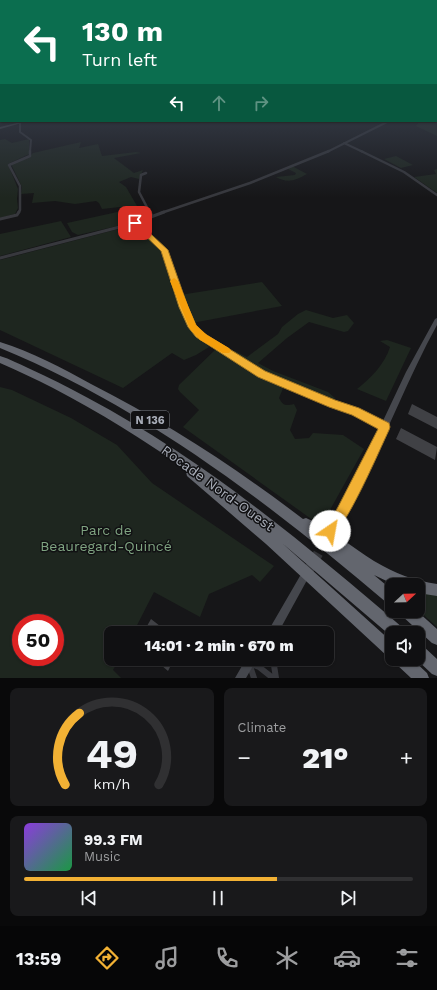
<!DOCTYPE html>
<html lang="en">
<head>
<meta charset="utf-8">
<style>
  body { margin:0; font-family:"Work Sans",sans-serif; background:#19191b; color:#f1f3f6; height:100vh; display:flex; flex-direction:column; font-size:15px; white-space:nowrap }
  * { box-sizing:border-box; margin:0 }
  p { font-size:13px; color:#9c9d9f }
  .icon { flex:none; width:22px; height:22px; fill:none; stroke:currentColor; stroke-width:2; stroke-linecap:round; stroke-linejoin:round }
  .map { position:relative; height:678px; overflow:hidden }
  .details { display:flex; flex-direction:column; gap:10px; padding:10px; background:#09090a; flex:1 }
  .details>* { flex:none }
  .hud { position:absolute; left:0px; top:0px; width:437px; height:122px; box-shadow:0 1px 3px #0004,0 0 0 1px #303032; background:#0b6e4f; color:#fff; overflow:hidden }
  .needle { width:26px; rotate:68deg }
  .tools { position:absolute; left:385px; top:578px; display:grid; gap:8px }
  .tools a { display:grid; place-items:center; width:40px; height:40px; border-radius:8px; background:#101012; box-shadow:0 1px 3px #0004,0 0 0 1px #303032; font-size:20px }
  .speed { position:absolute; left:12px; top:614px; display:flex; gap:8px; font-size:20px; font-weight:700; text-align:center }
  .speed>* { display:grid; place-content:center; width:52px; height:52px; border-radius:50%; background:#101012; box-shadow:0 1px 3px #0004,0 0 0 1px #303032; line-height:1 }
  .speed .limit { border:6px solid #d22; background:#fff; color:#111 }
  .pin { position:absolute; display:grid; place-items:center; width:34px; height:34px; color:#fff; margin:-17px; border-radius:8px; box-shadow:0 2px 6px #0006 }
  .me { position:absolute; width:44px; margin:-22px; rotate:33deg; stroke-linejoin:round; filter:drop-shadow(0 0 3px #0008) }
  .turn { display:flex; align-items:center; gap:14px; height:84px; padding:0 16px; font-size:18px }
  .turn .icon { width:52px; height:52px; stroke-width:2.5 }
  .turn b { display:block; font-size:28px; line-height:34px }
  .lanes { display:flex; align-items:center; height:38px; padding:0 16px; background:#0003; justify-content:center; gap:20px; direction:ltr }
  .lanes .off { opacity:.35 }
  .big { font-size:30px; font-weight:800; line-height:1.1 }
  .details .tile { flex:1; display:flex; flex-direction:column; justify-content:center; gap:6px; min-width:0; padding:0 14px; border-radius:8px; background:#19191b }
  .details .dial { align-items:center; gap:0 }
  .dial svg { height:104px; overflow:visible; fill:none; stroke:#303032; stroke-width:7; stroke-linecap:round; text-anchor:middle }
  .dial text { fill:#f1f3f6; stroke:none }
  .song { display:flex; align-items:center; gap:12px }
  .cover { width:48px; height:48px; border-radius:6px; background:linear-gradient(135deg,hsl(270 70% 55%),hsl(140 70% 35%)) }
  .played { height:4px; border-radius:2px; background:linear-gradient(90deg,#f2b134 65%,#303032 65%) }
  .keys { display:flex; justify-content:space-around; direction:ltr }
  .heat { display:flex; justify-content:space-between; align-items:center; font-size:22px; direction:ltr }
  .details .tiles { flex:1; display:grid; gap:10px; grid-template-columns:1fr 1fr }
  .tile:last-child { grid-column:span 2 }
  .trip { position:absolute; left:104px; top:626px; width:230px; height:40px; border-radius:8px; background:#101012; box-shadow:0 1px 3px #0004,0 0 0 1px #303032; font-weight:800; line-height:40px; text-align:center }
  .tabs { display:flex; height:64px; justify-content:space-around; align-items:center; background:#060607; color:#9c9d9f }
  .tabs .icon { width:28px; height:28px }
  .tabs .on { color:#f2b134 }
  .tabs b { font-size:18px; color:#f1f3f6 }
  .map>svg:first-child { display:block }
  .green { fill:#1e261f; fill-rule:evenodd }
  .building { fill:#404145 }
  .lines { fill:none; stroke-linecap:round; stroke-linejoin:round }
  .secondary-tunnel { stroke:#333438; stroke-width:10; stroke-dasharray:10 5; stroke-linecap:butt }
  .street-far5 { stroke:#37383d; stroke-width:2 }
  .street-far4 { stroke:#37383d; stroke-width:2.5 }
  .street-far3 { stroke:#37383d; stroke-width:3 }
  .street-far2 { stroke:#37383d; stroke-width:4 }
  .street-far1 { stroke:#37383d; stroke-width:5 }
  .street { stroke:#37383d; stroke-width:6 }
  .secondary { fill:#45474d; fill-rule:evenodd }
  .highway { fill:#63666e; fill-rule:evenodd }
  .route { fill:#f2b134; stroke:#9d7322 }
  .slow { fill:#f59e0b }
  .labels { text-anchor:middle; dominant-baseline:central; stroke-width:3; stroke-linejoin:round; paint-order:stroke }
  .shield { fill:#111113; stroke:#7b7e86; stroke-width:1 }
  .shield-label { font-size:11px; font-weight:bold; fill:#a8adb8 }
  .near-street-label { font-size:14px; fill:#a8adb8; stroke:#111113 }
  .near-park-label { font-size:14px; fill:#7fa381; stroke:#111113 }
</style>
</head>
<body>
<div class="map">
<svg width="437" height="678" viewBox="0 0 437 678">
  <rect width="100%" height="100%" fill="#161618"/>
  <path class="green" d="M436,117l1,19 -21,-10 4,-5h16z
    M5,139l7,4 17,-4v15l-21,10 10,25 -1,10 1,9 -3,6 -15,4v-78z
    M81,142l-2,6 19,-4 4,12 34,-4 5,1 -27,5 20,15 9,-3 -4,9 -8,-2 -12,5 7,5 18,31 -12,4 -4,-4 -9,2 3,5 -44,10 -6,-3 -5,-9 55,-12 -2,-4 -18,2 -3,-6 -3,-2 -21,3 -20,-3 -23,2 2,-10 -13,1 1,-7 -11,-23 18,-7 4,-4z
    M396,156l17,9 -12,3 -17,-9z
    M292,166l15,8c-11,6 -19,10 -31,3l19,-2 1,-2 -8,-4z
    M437,169v24l-23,-16 22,-3 -2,-4z
    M61,221l10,16 -71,19v-22z
    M134,225l27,26 12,40 15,35 21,21 -13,8 -12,5 -12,-7 -49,35 -123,-58v-70z
    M262,282l20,24 -90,17 -12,-28z
    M306,310l27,8 14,-3 7,8 -6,8 -4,1 -35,-10 -22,16 -29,25 15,8 55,21 7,6 -3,3 -47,-18 -28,-14 -27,-18h5l12,6 31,-23 4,-7 16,-13z
    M387,340l24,8 -25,53 -29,-12c13,-10 28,-25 33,-42l-10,-6z
    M216,349l16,7 27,19v1h2l23,10 -5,12c4,8 7,8 15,6l3,6 -7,20 5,9 14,-1 4,-5 30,2 21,14 -43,77 -138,-99 16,-17 -19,-18 -2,-3 1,-4z
    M0,387l12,3 59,28 46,27 35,38 122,83 -14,16 -8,-7 -43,19 -9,23 -46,-25 -21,41h-22v26h8l-6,11 8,8h-121zM21,623h34v34h-34z
    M418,591l19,3v33l-19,-17z"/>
  <path class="building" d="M412,404l25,13v12l-29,-15z
    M401,428l36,19 -2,13 -39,-21z
    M151,619l18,14h-26z
    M154,659h20l-6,12z"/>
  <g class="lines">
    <path class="secondary-tunnel" d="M306,575l18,-32"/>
    <path class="street-far5" d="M20,123v9l11,8 -1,12
      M344,143l19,9
      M327,152l62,-31"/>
    <path class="street-far4" d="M361,151l43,21 33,23
      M146,173l-5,2 -2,17 11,21
      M18,213l2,-3v-24l-11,-21 21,-9v-5
      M161,213l89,-30 79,-32"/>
    <path class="street-far3" d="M150,212l2,4
      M0,219l17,-4 2,-3
      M135,223l29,27 14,41
      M0,258l135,-35 29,-11"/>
    <path class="street-far2" d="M178,290l15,37 6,7 63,40 38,16"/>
    <path class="street-far1" d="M298,389l35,15 22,7 29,15"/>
    <path class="street" d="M273,659l3,19
      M249,663l10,4 14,11
      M250,666l4,12"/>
    <path class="secondary" d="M25,121h4l-29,8v-2z
      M437,318v7c-28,51 -49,106 -75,158 -8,18 -18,34 -28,51l-3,1 -3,-1 -1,-3 1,-3 15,-25 14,-27 49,-104 29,-53z
      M303,574l3,2 2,3 -2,3 -28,51h-11l33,-57z
      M246,659h11l-11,19h-11z"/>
    <path class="highway" d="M0,342c32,10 62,26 91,42 75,38 145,84 212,135l3,-1c25,10 45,29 68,43 22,13 39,19 63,23v12l-19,-3v-8h-23l-21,-10 18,15v15l-5,-2c-117,-99 -243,-196 -387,-255z
      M0,356c10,3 19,8 28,12 20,9 40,19 60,30 115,61 216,145 315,230l2,5h-13v4l-110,-94 110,99v16l-5,-2 -121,-112 -79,-68 -1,-4 1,-2c-43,-30 -88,-58 -134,-82 -17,-9 -35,-17 -53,-25z
      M400,611h17l20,18v16l-5,-2 -30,-27z
      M418,644l5,2 14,13v17l-5,-2 -16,-15h2z
      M394,659h18l15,14 2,5h-18l-15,-14z"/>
  </g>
  <linearGradient id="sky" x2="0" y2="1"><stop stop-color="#0c0c0d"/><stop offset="0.52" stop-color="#363c48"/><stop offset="1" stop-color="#363c48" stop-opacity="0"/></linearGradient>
  <rect width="437" height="198" fill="url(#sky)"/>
  <path class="route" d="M133,222h5l30,28 20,57 8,18 6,7 63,39 70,29 24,8 30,15 1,4 -1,3c-9,19 -44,101 -59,107l-4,-2 -2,-4 14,-24 40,-78 -26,-14 -23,-8 -71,-30 -62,-40 -8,-10 -9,-20 -18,-56 -28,-27z"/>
  <path class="slow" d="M174,278l4,3 18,44 11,10 22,13 2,3 -2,2h-6l-23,-13 -10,-11 -20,-48z"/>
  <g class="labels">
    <rect class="shield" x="131" y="411" width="38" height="18" rx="3"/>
    <g class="shield-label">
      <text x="150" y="420">N 136</text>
    </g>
    <g class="near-street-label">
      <text transform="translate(218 488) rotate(36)">Rocade Nord-Ouest</text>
    </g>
    <g class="near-park-label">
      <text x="106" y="530">Parc de<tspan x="106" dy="16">Beauregard-Quincé</tspan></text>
    </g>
  </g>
</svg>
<div class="tools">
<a><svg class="needle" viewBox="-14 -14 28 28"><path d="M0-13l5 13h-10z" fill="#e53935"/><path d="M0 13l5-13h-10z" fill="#9c9d9f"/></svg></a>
<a><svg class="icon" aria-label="sound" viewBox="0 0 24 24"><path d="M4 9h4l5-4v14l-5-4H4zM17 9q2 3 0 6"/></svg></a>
</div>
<div class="speed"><div class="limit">50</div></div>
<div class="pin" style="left:135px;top:223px;background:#d93025"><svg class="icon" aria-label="arrive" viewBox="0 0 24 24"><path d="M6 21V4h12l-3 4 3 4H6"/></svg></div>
<svg class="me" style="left:330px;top:531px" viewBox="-20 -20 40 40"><circle r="19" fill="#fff"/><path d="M0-13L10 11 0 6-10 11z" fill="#f2b134"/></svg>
<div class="trip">14:01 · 2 min · 670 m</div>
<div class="hud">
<div class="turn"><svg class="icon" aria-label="left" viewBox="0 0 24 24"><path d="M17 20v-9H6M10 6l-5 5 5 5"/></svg><div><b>130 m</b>Turn left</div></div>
<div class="lanes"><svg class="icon" aria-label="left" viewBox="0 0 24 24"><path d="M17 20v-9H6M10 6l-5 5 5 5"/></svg><svg class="icon off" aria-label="ahead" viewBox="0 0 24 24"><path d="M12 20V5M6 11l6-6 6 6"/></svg><svg class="icon off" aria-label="right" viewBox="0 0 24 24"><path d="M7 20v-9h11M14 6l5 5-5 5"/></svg></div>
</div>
</div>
<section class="details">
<div class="tiles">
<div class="tile dial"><svg viewBox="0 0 100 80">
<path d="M14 69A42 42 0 1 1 86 69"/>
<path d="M14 69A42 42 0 0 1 25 14" stroke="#f2b134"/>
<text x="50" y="56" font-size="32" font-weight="700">49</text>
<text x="50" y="72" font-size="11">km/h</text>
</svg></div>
<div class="tile"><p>Climate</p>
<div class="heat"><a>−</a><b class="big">21°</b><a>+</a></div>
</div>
<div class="tile">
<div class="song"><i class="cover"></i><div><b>99.3 FM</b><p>Music</p></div></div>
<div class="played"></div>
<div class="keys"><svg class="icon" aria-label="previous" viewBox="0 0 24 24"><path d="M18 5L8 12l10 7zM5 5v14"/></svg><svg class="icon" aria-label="pause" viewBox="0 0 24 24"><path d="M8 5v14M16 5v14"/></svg><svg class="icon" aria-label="next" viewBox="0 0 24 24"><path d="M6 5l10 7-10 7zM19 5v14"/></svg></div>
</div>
</div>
</section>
<nav class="tabs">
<b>13:59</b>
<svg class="icon on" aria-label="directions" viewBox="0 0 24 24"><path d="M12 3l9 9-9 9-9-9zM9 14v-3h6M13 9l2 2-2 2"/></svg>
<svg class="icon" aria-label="music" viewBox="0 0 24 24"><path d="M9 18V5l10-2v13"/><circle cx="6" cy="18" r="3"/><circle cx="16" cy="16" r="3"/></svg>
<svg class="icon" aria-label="phone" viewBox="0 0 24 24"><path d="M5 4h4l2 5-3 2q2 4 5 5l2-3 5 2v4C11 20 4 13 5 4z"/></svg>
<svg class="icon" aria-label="climate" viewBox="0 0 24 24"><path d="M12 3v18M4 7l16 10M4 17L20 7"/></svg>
<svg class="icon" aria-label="car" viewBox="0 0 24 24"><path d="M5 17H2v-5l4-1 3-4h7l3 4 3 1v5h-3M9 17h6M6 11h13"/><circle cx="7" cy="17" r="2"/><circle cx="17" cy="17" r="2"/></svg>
<svg class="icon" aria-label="filters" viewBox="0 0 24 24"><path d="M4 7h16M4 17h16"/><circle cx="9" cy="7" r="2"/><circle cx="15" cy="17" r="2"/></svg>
</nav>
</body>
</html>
